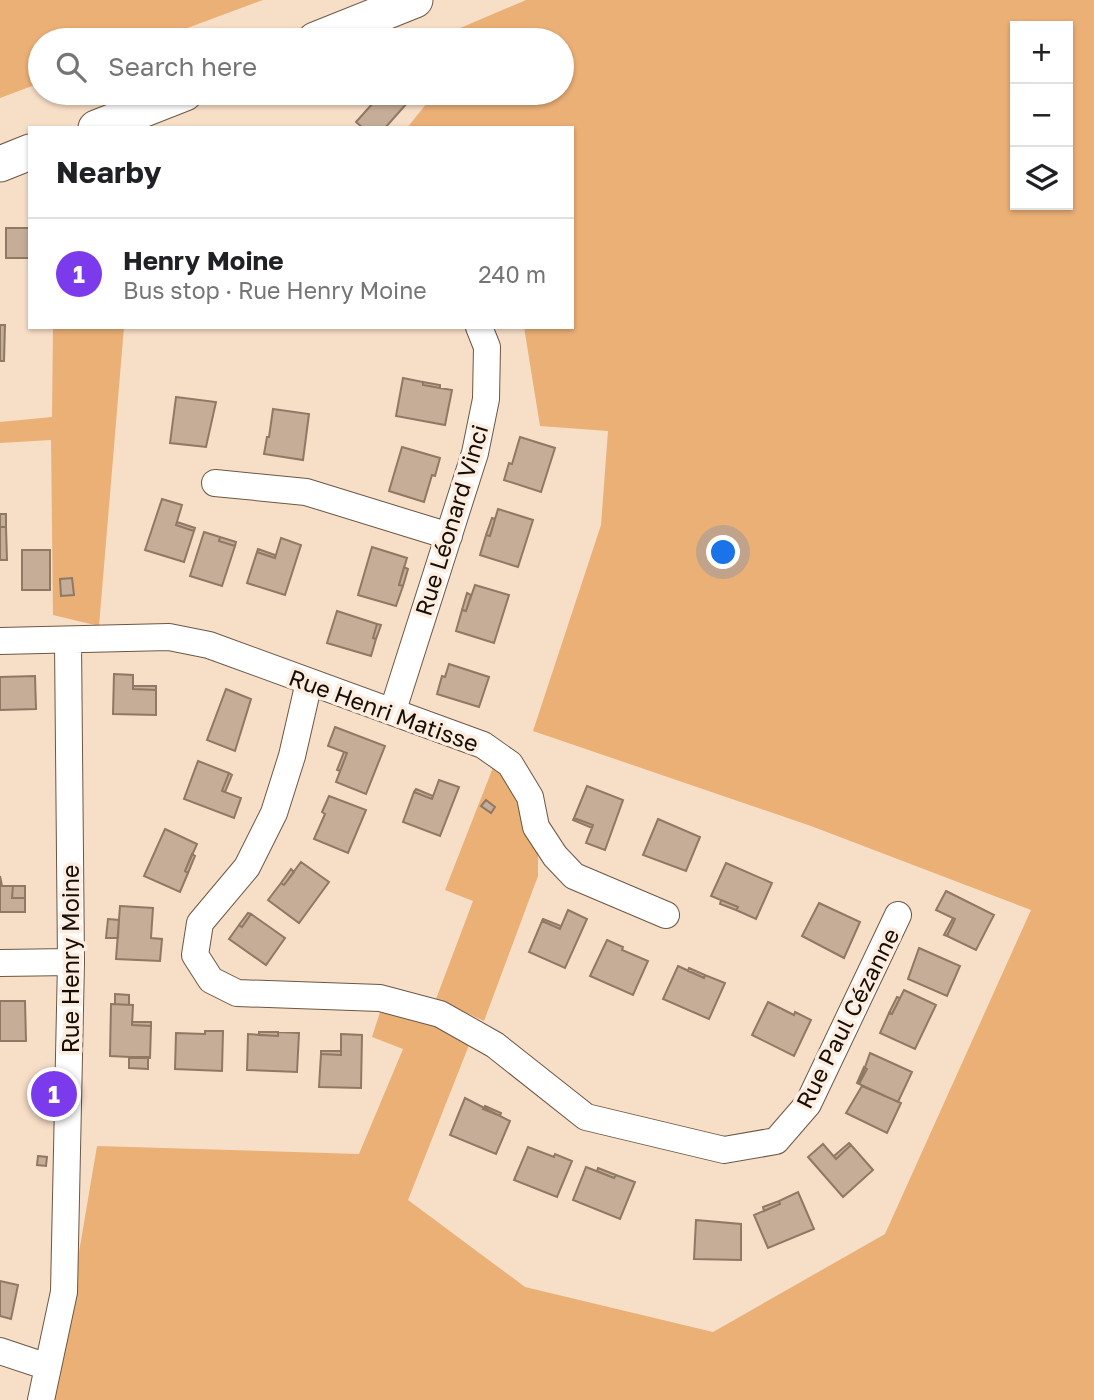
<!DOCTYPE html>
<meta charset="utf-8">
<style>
:root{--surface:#fff;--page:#f6f6f6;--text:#202124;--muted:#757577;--line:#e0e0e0;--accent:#7c3aed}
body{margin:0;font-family:"Golos Text",sans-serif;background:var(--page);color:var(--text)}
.controls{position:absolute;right:21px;top:21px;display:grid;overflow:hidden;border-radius:0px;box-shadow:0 2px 5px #0004}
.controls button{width:63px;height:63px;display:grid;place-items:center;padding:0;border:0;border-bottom:2px solid var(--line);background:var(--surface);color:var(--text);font:35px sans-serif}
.you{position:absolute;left:724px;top:553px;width:24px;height:24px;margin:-18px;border:5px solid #fff;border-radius:50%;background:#1a73e8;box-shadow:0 0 0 10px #1a73e833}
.badge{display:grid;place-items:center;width:46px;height:46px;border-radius:50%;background:var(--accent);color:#fff;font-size:23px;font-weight:700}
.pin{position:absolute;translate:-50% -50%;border:4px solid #fff;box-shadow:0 2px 7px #0006}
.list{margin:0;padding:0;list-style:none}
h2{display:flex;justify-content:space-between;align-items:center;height:91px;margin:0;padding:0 28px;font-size:30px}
h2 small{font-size:23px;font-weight:400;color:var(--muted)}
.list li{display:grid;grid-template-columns:46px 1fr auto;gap:21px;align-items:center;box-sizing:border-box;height:112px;padding:0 28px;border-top:2px solid var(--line)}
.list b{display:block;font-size:26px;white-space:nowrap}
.list p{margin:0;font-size:23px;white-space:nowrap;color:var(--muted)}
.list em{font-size:23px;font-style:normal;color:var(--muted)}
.icon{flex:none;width:38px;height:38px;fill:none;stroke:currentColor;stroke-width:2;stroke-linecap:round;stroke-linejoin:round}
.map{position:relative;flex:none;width:1094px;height:1400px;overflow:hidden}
.search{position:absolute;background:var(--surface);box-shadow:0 2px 5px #0004;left:28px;top:28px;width:546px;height:77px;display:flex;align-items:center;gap:18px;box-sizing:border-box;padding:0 24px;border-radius:38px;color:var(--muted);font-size:26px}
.panel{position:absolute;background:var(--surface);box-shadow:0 2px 5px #0004;left:28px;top:126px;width:546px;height:203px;border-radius:0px}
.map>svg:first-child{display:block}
.green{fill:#ebb076;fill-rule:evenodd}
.building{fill:#c5ad98;stroke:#8f7964;stroke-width:2}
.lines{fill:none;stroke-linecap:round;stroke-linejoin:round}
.minor-casing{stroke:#6d5744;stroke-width:28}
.major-casing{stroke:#6d5744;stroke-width:37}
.minor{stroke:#fff;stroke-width:26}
.major{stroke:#fff;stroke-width:35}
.labels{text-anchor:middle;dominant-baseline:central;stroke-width:7;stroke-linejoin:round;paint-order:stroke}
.street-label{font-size:23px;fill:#160e06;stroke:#fceddf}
</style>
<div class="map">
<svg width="1094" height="1400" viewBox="0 0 1094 1400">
<rect width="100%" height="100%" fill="#f7dec7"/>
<path class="green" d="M0 0H263L155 40H40V83L0 98Z
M526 0H1094V1400H54L97 1146 359 1154 403 1049 372 1037 380 1012 433 1025 469 1045 408 1200 525 1287 713 1332 885 1234 1031 910 811 826 533 731 601 525 608 431 540 426 524 327H572V128H407L427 103 425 93H562V40H432ZM1015 26H1068V205H1015Z
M53 327H124L99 626 53 615 51 440 0 443V422L52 417Z
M494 765 512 785 538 852V876L484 1021 436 999 473 901 445 890Z"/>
<path class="building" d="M382 93H398L408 102 385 128H363L356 122Z
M6 228H30V258H6Z
M0 325H5L4 361H0Z
M403 378 423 382V385L452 390 445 425 396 416Z
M423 382 440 385V388L423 385Z
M176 397 216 402 206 447 170 443Z
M273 409 309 414 303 460 264 454 267 437H269Z
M520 437 555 448 541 492 504 480 509 463 512 464Z
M402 447 440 458 435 476 432 475 424 502 389 491Z
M162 499 182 505 176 525 194 531 184 562 145 550Z
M498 509 533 520 518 567 480 555 486 535 490 536Z
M0 514H6V527H0Z
M492 518 495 519 490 536 486 535Z
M177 522 195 528 194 531 176 525Z
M0 527H6L7 560H0Z
M204 532 220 537 219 541 235 546 222 586 190 576Z
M220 537 236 542 235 546 219 541Z
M281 538 301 545 285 595 247 583 257 552 275 558Z
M372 547 407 558 399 585 403 586 396 606 358 595Z
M258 549 275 555V558L257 552Z
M22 550H50V590H22Z
M404 567 408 569 403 586 399 585Z
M72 578 74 595 61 596 60 579Z
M475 585 509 595 494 643 456 631 462 610 466 611Z
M467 593 471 595 466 611 462 610Z
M337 611 377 624 373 638 376 639 371 656 327 643Z
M377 624 381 625 376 639 373 638Z
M449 664 489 677 479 707 437 694 442 676 445 677Z
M114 674 133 675V689L156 690V715L113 714Z
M35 676 36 709 0 710V677Z
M133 686H156V690L133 689Z
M226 689 251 699 235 751 207 740Z
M335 727 385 746 366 794 336 782 347 753 328 746Z
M344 752 347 753 340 771 337 770Z
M198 761 229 773 222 791 241 798 234 818 184 799Z
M229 773 232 775 225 792 222 791Z
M439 780 459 787 440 836 403 822 414 792 432 799Z
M587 786 623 800 605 850 586 843 593 825 574 818Z
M416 789 433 796 432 799 414 792Z
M329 796 366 810 348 853 314 839 325 814 322 812Z
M486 800 495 807 491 813 481 806Z
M574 818 593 825 592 828 573 820Z
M658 819 700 837 686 871 643 855Z
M165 829 197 844 185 871 188 873 180 892 144 876Z
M192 854 195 856 188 873 185 871Z
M301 862 329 882 299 923 268 900 281 883 284 885Z
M726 863 772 883 756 919 736 910 738 907 711 896Z
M291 869 294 872 284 885 281 883Z
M0 876 2 886H13L12 898H25V912H0Z
M13 886H25V898H12Z
M946 891 994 915 976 950 947 936 955 919 936 910Z
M721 900 738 907 736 910 720 904Z
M819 903 860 922 844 958 802 936Z
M120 906 153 908 151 938 162 939 160 961 116 959Z
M568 910 587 919 565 968 529 952 542 921 560 929Z
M248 913 251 914 242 927 239 925Z
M251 914 285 938 266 965 229 939 239 925 242 927Z
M953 918 955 919 947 936 944 935Z
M108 919 119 920 118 938H106Z
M543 919 561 926 560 929 542 921Z
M607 940 623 947 622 950 648 961 633 995 590 976Z
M919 948 960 966 947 996 908 979Z
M678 966 704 978 705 975 725 983 709 1019 663 999Z
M689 968 705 975 704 978 688 971Z
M904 990 936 1005 915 1049 880 1033 889 1013 892 1014Z
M115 994 129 995V1005L115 1004Z
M897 997 900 998 892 1014 889 1013Z
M0 1001H25L26 1041H0Z
M768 1002 794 1015 795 1012 811 1020 794 1056 752 1035Z
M111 1004 133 1005 132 1025 151 1026 150 1058 110 1056Z
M132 1022H151V1026L132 1025Z
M205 1031H223L222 1071 175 1069 176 1033 205 1034Z
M259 1032H278V1036L259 1035Z
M278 1032 299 1033 297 1072 247 1070 248 1034 278 1036Z
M341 1034 362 1035 361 1088 319 1087 321 1054 341 1055Z
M321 1051H341V1055L321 1054Z
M870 1053 912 1072 898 1102 859 1084Z
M129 1057H148V1069L129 1068Z
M864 1067 867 1069 859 1084 857 1083Z
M862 1086 901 1103 887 1133 846 1113Z
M465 1098 510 1121 496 1154 450 1135Z
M485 1106 501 1113 500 1116 483 1109Z
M849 1143 851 1145 836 1159 834 1156Z
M823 1144 836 1159 851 1145 873 1170 843 1197 808 1157Z
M528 1147 554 1157 555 1154 572 1161 557 1197 514 1180Z
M38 1156 47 1157 46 1166 37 1165Z
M586 1167 614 1178 616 1175 635 1182 620 1219 573 1200Z
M598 1168 616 1175 614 1178 597 1171Z
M798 1192 814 1229 768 1248 754 1215 780 1204 779 1201Z
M779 1201 780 1204 764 1211 763 1207Z
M696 1220 741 1224V1260L694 1259Z
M0 1281 18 1285 11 1319 0 1316Z"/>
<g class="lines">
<g class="minor-casing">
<path id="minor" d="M215 483 306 492 449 536
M0 641 169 637 209 645 483 745 510 764 530 797 536 827 555 856 574 876 666 915
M309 682 292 756 274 813 247 867 200 923 195 955 211 980 237 993 380 998 440 1014 495 1045 586 1117 724 1150 776 1141 808 1104 898 915
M393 710 475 453 486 399 487 347 479 327
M0 963 71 962
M0 1351 48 1367
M41 1400 64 1292 71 962 68 641"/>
</g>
<g class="major-casing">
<path id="major" d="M315 40 415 0
M96 128 185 93
M0 164 30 152"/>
</g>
<use href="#minor" class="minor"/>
<use href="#major" class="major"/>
</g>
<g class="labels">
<g class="street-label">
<text transform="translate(451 520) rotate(-73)">Rue Léonard Vinci</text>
<text transform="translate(384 710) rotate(20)">Rue Henri Matisse</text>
<text transform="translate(70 959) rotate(-90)">Rue Henry Moine</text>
<text transform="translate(847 1018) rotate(-63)">Rue Paul Cézanne</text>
</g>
</g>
</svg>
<div class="controls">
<button>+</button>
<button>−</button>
<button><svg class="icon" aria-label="layers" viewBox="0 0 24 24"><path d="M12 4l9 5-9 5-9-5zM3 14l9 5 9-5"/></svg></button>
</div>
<div class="you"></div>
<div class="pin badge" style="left:54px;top:1094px">1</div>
<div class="search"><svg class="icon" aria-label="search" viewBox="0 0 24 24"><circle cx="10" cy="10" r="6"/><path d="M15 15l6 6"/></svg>Search here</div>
<section class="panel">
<h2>Nearby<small></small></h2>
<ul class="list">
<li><span class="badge">1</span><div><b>Henry Moine</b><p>Bus stop · Rue Henry Moine</p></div><em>240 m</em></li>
</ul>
</section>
</div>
